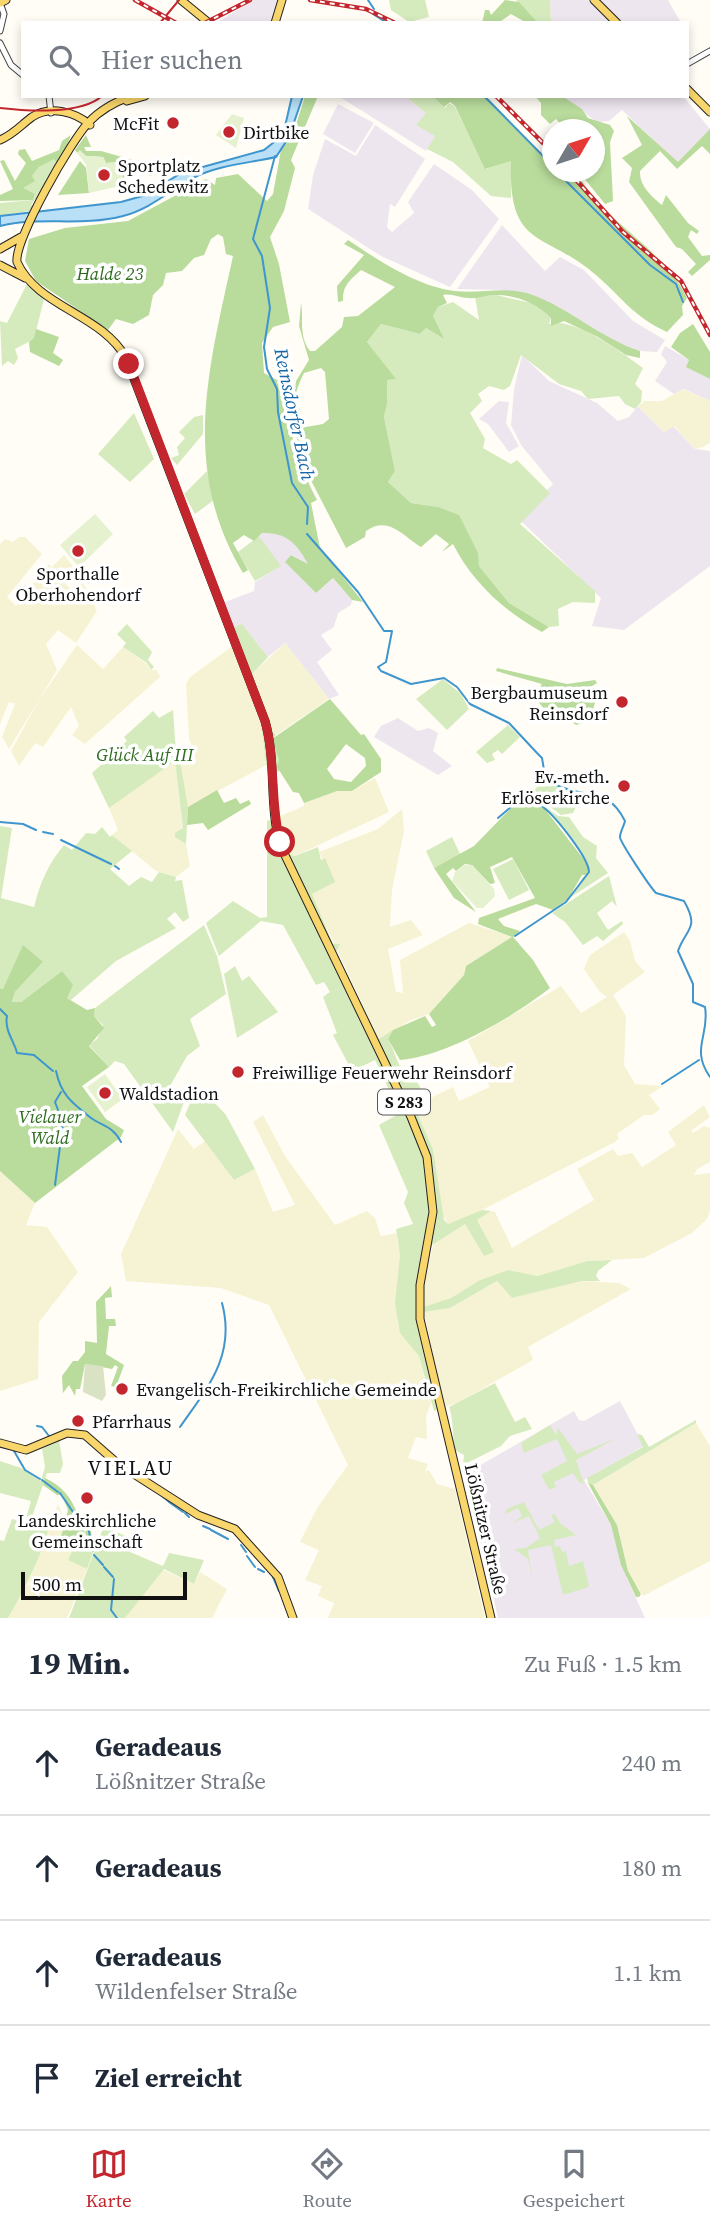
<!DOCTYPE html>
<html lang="de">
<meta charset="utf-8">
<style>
:root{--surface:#fff;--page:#f2f2f3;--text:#1f2937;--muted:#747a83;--line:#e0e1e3;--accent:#c4262e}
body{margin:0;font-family:"Source Serif 4",serif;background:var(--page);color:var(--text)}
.compass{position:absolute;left:542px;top:119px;width:63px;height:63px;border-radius:50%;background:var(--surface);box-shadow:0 4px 10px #0003;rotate:51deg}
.scale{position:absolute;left:21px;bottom:18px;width:166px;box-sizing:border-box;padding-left:7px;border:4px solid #111;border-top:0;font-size:19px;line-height:24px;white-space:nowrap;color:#111;-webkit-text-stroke:5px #fff;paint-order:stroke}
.stop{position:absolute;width:21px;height:21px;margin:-16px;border:5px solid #c4262e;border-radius:50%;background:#fff}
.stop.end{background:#c4262e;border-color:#fff;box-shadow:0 2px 7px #0008}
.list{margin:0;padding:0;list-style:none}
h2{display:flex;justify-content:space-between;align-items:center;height:91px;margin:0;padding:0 28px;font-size:30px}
h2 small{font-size:23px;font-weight:400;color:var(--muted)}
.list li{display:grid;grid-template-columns:46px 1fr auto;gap:21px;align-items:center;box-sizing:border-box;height:105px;padding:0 28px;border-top:2px solid var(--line)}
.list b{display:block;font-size:26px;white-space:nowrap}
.list p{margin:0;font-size:23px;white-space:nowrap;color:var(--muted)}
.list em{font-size:23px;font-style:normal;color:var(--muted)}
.icon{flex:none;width:38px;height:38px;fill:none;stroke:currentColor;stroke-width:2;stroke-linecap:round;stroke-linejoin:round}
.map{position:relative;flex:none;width:710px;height:1618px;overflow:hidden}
.search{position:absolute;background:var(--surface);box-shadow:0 4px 10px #0003;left:21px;right:21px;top:21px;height:77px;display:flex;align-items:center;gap:18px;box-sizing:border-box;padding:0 24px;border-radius:0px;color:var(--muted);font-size:26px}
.sheet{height:511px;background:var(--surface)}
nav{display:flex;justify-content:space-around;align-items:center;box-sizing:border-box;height:98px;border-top:2px solid var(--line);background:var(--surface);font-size:19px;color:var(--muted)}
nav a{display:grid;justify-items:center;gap:4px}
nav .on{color:var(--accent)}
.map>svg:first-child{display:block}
.industrial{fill:#eee6ef}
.farmland{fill:#f6f3d4}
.green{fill:#d5ebbd}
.forest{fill:#b9dc9c;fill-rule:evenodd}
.cemetery{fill:#d9e3c4}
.pitch{fill:#e6f2cf}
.water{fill:#b9e0f7;stroke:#3f96cf;stroke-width:2}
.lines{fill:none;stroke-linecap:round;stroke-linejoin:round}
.stream{stroke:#3f96cf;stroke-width:2}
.minor-casing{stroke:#444;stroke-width:7}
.major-casing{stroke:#222;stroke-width:9}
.minor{stroke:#fff;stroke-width:5}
.major{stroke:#f9d66b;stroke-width:7}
.tram{stroke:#c4262e;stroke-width:2}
.rail-casing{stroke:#c4262e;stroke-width:4.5}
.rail{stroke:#fff;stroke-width:2;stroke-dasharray:5;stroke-linecap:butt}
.route{stroke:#c4262e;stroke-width:9}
.poi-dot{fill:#c4262e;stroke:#fff;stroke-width:2.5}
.labels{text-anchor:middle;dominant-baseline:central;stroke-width:7;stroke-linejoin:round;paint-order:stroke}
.shield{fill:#fff;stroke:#585858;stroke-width:2}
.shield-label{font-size:16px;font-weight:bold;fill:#111}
.poi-label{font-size:18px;fill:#111;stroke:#fff;text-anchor:start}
.park-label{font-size:18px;font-style:italic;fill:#2f6b1f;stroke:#fff}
.street-label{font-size:18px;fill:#111;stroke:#fff}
.water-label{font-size:19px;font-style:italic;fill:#1768a6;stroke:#fff}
.quarter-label{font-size:21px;letter-spacing:2px;fill:#111;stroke:#fff}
</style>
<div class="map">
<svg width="710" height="1618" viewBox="0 0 710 1618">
<rect width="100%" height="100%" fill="#fffdf5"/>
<path class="industrial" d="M254 0H279L271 23H216Z
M550 0H590L613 23H551Z
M595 0H668L681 23H620Z
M411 96 410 100 426 113 435 136 426 151 340 97Z
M562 96H683L710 129 678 163 622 110 609 121 597 122Z
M338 104 374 123 355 153 323 134Z
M375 125 425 159 395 207 390 204 387 227 392 232 414 213 408 202 434 164 472 190 499 219 450 287 381 256 308 209 313 175 325 139 356 156Z
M502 225 545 271 560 257 584 270 633 321 665 340 657 352 640 351 614 341 559 307 503 290 457 289Z
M665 346 689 360 687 367 710 379V401L684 389 674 394 655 381 667 362 661 354Z
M522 355 549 381 597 403 618 421 629 417 638 406 664 432 673 426 695 449 710 451V566L624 630 592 626 601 598 519 519 553 484 521 445 511 425 514 389Z
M499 401 509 402 506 423 519 446 509 452 488 424 479 419Z
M278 532 297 544 309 565 292 555 286 562 316 593 333 578 352 600 351 605 338 613 334 627 321 635 332 650 317 662 339 695 329 699 285 643 268 657 242 624 234 627 225 602 254 591 255 582 280 566 259 536 262 533Z
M398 718 418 731 429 728 438 733 433 751 452 766 438 775 374 737 381 726Z
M620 1401 644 1446 584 1480 611 1525 626 1576 645 1618H498L465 1474 574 1411 579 1420 584 1421Z"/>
<path class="farmland" d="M683 389 710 401V443L703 447 695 449 674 426 664 432 638 406 645 401H662Z
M19 537H25L42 554 7 597 16 606 49 564 52 567 64 555 73 566 62 579 72 591 82 581 97 611 76 643 58 630 46 644 57 670 9 749 2 737 15 704 9 702 0 724V544L5 539 13 542Z
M285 643 329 699 276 735 273 732 252 674Z
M77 645 103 669 123 647 147 664 150 670H157L160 677 85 744 72 735 79 726 71 707 43 747 35 743 19 766 11 751 39 700Z
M230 648 235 650 261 720 266 765 188 807 179 754 193 748 189 739 186 684 190 677Z
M172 761H175L183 828 175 837 186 844 190 866 176 877 156 871 112 835 118 830 109 808Z
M375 778 389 812 295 856 288 854 278 817 304 806V803L337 791H352Z
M402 809 404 831 392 890 390 927 411 920 423 935 388 949 396 992 403 993 400 960 469 923 513 937 466 966 464 975 429 1014 411 1020 379 1040 311 894 334 882 319 852 378 829Z
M624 932 630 941 635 961 645 972 613 995 626 1016 624 1065 635 1084 663 1086 649 1095 660 1109 652 1115H644L617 1134 619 1138 615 1142 482 1210 448 1224 442 1214 433 1149 414 1106 453 1087 459 1101 490 1087 468 1041 561 986 581 1013 607 997 599 991 584 969 590 955Z
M704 1105 710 1117 691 1131 693 1133 704 1126 710 1128V1162L697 1169 694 1175 710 1173V1211L707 1219 692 1233 644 1258 587 1261 538 1276 508 1270 480 1280 451 1298 423 1307V1281L435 1240 465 1223 484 1256 477 1220 491 1211 495 1212 512 1248 594 1200 577 1169 613 1149 618 1156 632 1153 642 1167 676 1145 668 1132Z
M263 1115 285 1156 335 1225 367 1211 375 1218 381 1236 396 1233 400 1255 398 1325 419 1356 431 1403 426 1416 427 1439 416 1437 408 1458 428 1464 425 1472 429 1470 437 1484 455 1489 485 1618H328L334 1603 318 1596 322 1586 305 1580 319 1550 300 1542 317 1508 348 1465 269 1305 221 1288 126 1281 121 1254 178 1129 194 1149 205 1141 234 1180 255 1169 273 1212 295 1205 253 1122Z
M0 1171 35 1203 26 1225 47 1227 78 1272 39 1322 38 1379 0 1391Z
M497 1281 512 1298 582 1281 619 1283 631 1289 528 1347 533 1360 459 1402 444 1407 424 1312 450 1308Z
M696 1423 710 1446V1561L643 1596 628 1571 617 1525 593 1485Z
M58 1504 74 1544 68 1560 87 1569 67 1618H8L31 1576Z
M161 1569 194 1584 200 1572 227 1589 212 1618H125Z"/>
<path class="green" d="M389 0H425L429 17 409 22 391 10Z
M516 0H550L551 23H538Z
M411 96H432L445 108 449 103 455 107 486 169 511 160V198L491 196 453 162 427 149 435 136 416 125 426 113 409 99Z
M54 158H60L40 199H35L31 205 37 206 35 210 0 216V203L33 200 35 195 22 189 39 167Z
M27 284 45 295 34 339 15 349 18 358 14 365 8 361 2 366 0 321 7 323Z
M496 295 535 304 551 317 549 324C574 316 623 353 643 368L635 384 642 391 641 402 635 409 625 404 619 396 588 399 581 391 559 384 521 355 510 386 504 390 489 386 478 394 482 401 470 413 485 439 483 448 511 464 517 460 550 493 520 524 595 591V603L573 602 558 609 559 626 549 627 509 603 479 566 477 553 438 507 411 503 388 482 395 471 384 417 387 403V380L395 379 367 342 381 324 420 334 426 328 442 338 433 316 438 307 453 302 479 320 475 297Z
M134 413 154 459 130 482 98 454Z
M203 415V434L177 465 171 458 179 455 177 447 185 438 179 432 194 417Z
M207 471 214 500 195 514 184 494Z
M259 536 281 566 255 581 238 552Z
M127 624 152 652 148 660 154 667 151 670 147 663 123 647 126 643 117 634Z
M242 624 268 657 252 674 273 732 276 735 272 739 279 760V772L266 765 261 720 235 650 230 648 239 641 234 627Z
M443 679 461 694 469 709 447 730 416 699Z
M173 710 176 754H179L188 807 186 844 175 837V833L183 828 175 761 109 808 92 773 127 741 124 737 153 711 159 718Z
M508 725 520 737 502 754 498 750 492 754 495 760 487 763 476 752Z
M542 783 592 794 586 799V796H581L573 813 561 815 544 802 526 797Z
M540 803 558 816 569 817 583 837 597 846 596 858 608 873 571 897 583 877 588 875C591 853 556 819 540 803Z
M278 817 288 854 295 856 318 847 321 860 325 858 335 882 312 894 333 944H340L336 952 379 1039 393 1030 388 1039C394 1050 397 1061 402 1071L410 1070 427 1099 414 1106 433 1149 444 1220 448 1224 482 1210 491 1211 477 1220 494 1252 484 1256 465 1224 432 1245C415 1311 428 1343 444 1407L434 1411 419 1356 400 1333 395 1304 400 1255 396 1229 413 1224 404 1203 408 1192 379 1125 400 1113 375 1060 352 1071 333 1035 337 1033 323 997 330 992 324 982 316 985 283 925 261 921 219 956 206 923 233 901 260 918 267 917V821Z
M0 826 12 828 1 898 34 907C40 883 48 864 64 845L72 850 86 833 95 834 102 827 110 837 112 835 132 851 110 869 129 886 141 877 152 882 159 872 176 877 175 881 182 880 189 918 183 922 175 912 167 919 176 928 116 961 71 1000 67 998 62 971 21 1002 12 1003 15 992 43 962 2 989 0 988Z
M452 837 460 854 434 868 426 851Z
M513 859 529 890 509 900 493 869Z
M609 876 617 907 612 901 597 913 608 930 622 921 623 924 603 941 597 936 583 945 565 922 552 913Z
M204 925 217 956 226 994 190 1019 200 1046 187 1056 170 1086 185 1099 173 1132 124 1064 115 1061 109 1067 89 1045 97 1039 103 1025 94 1016 95 1008Z
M235 966 242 981 249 976 278 1012 237 1038 224 974Z
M198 1085 226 1115 255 1169 234 1180 185 1115Z
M612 1260 598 1271 596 1276 600 1281H582L512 1298 497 1281 450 1308 424 1312 423 1307 451 1298 480 1280 508 1270 538 1276 587 1261Z
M495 1383 515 1422 525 1417 532 1429 510 1436 501 1446 463 1465 464 1455 455 1450C452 1435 454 1422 449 1407Z
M696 1420V1423L593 1485 588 1483 587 1478 643 1447 637 1434 642 1435 649 1447Z
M550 1425 556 1435 558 1428 577 1454 617 1438 576 1460 584 1484 579 1482 573 1473 554 1482 556 1487 549 1490 541 1475 567 1461 557 1439 524 1453 521 1443Z
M59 1440 63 1464 60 1473H47L32 1517 50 1524C41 1558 25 1588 8 1618H0V1540L4 1541 12 1519 25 1522 31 1501 0 1493V1461L21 1468 41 1481 45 1467 42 1449Z
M524 1502 539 1530 555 1522 551 1515 555 1514 560 1523 576 1535 554 1540 555 1547 560 1546 562 1552 566 1551 569 1566 583 1561 589 1586 586 1588 563 1595 551 1545 528 1550 532 1576 528 1559 514 1549 526 1548 540 1538 529 1516 513 1523 522 1516 518 1508 505 1514 507 1509Z
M104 1526 134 1540 130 1552 163 1566 169 1553 204 1560 194 1584 164 1569 125 1618H69Z
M86 1527V1541L94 1550 87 1569 68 1560C73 1547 79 1537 86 1527Z"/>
<path class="forest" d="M505 0 519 2 538 23H527L511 14 498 23H482L485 10H489L491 15Z
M305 96H318L291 160 295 168 284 211 270 237 279 264 290 322 273 327 262 343 264 373 277 380 278 372 293 380C282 422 298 463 317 500L311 503 320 548 363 602 352 600 333 578 316 593 285 562 291 555 308 564C297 544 287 532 262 533L254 541 244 535 233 543 248 570 243 573C180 468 209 367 233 256L226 254 223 237 218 234 211 239 204 255 194 258 182 271 166 273 163 285 153 295 149 315 133 324 116 319 108 330 36 281 25 261 29 239 65 228 128 221 206 179 215 185 216 178 238 174 267 201 273 194 281 150 294 131Z
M432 96H486L552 165V172H565L579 182 582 181C610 226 665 250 687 298L682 306 683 315 667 332C631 315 624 299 596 275 544 230 508 250 511 161L485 169 455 106 450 102 444 107Z
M535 96H562L582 109 588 118 610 125 614 131 610 142 613 201 605 204 579 172H594V130L565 129 556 119 550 124 541 115V103Z
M627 116 678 162 710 129V154L702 146 677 169 660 151 640 171C639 185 651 196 662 205L666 195 688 223 699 231 697 234 691 230 688 237 702 256 710 255V260L692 276 688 272 696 264 682 249 676 247 629 182 632 168 622 158 642 145Z
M71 135 59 165 54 159 39 167 32 176 35 181 23 188 35 194 33 200 0 201V195L13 189 0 161 4 160 15 181 26 163 18 154 19 150 25 149 32 161 59 150 62 141Z
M86 135 91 147H84L86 151H101L165 169 150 176 138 172 127 175 128 184 124 185 119 162 106 163 103 157 86 156 80 151 77 153 75 150Z
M80 161 86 168 89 193 58 195Z
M348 240C378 260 418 287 455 291 480 294 506 286 530 294 570 308 600 338 640 351V358L626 355 598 337 564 321 551 326V318C537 303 516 295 496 295 487 295 477 299 468 298 460 298 450 293 443 295L447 303 438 307 433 316 444 339 426 328 420 334 381 324 367 342 396 379 387 380V404L384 417 395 471 388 482 411 503 438 507 459 515 478 553 479 566 509 603 549 627 542 632C505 612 472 582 453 544L442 552 449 544 436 534 421 547C403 536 388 515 366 531L365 537 346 548 302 463 294 424 300 428 323 424 329 419 325 372 321 368 304 373C297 388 292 398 301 412L293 408 296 381 309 360 299 326 301 303C304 318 298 336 310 351H315L342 327 344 317 358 316 395 287 361 270C350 280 342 286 343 301L338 302 337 286 364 255 344 244Z
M693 324 710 352V379L686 367 689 360 671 347 680 333Z
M36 329 59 337 53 353 63 360 59 366 30 352 29 342 34 338Z
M497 668 567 684 595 680 597 683 587 689 595 703 589 721 576 725 570 720H554L533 696 542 684 496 671Z
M330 699 361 735 364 734 381 759V772L352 791H337L304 803 299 793 293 792 277 767 279 760 272 739ZM346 744 365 758 366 766 351 782 334 779 327 769Z
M217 790 224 803 236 798 240 804 249 800 251 804 208 830 203 823 187 825 188 807Z
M522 802 544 808 589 866 587 875H582L568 899 553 910 536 904 498 919 504 926 520 931 513 937 533 960 550 988C513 1017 447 1056 400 1060L388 1039 393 1030 425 1016 432 1027 436 1025 429 1014 464 975 466 966 512 937 478 924 479 918 535 898 512 857 490 867 495 883 490 884 472 865 465 864 456 871 453 868 446 874 476 912 454 898 434 868 474 846 515 804Z
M23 945 43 962 15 992 12 1002H21L62 971 73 985 67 998 87 1010 95 1008 94 1016 104 1028 89 1046 109 1067 82 1086 106 1119 124 1130 121 1137 35 1203 0 1171V988L3 989Z
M111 1286 112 1297 105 1298 106 1319H115L116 1326H109L106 1354 124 1365 116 1387 111 1386 118 1367 115 1365 112 1369 85 1364 80 1389H76L75 1396 69 1385 63 1393 62 1376 73 1361H78L85 1352V1341L97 1343 96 1302Z
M45 1478C61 1485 73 1499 78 1516L88 1514 94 1550 86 1541V1528L77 1544 61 1537 68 1510 62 1495H57L43 1485Z
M588 1483 593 1485 617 1525 628 1571 641 1594 639 1597H636L621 1565 611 1525Z"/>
<path class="cemetery" d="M85 1364 103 1366 106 1395 102 1401 83 1392Z"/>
<path class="pitch" d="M232 114 244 118 236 148 216 135Z
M80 150 86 156 103 157 106 163 119 162 124 185 89 193 86 164 77 153Z
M95 514 113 534 79 567 60 545Z
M465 865H472L494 889 495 896 483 908H477L452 881 455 872Z
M105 1074 123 1099 105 1112 87 1087Z"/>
<path class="water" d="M292 96H303L289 137 276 157C250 163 217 165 193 178 169 191 150 209 123 216 82 227 40 216 0 226V216L121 202 146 195 181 173 264 150 283 135Z"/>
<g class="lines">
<path class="stream" d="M368 0 374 9
M373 14 387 23
M484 96 552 165
M275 156 253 239 262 256 270 308 264 347 267 369 277 389 278 412 292 483 308 507 307 524
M557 172 650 265 676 284 683 302
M307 534 358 592 384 631H392L386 662 378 667 381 671 411 684 444 678 457 687 470 704 509 723 537 753 542 758 546 782C556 784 564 789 574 791 599 797 611 794 625 821 624 826 620 832 620 837 620 842 650 887 656 893L684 901C700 929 686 928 678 951L693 984V1002L705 1007C710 1036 690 1048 710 1077
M498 818 518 801
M0 822 23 824 36 830
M43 832 53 834
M61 840 111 864
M115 866 119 869
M515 936 566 902 589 872C589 858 555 816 543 807 537 801 530 800 522 801
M0 1009 7 1016C4 1030 15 1043 17 1053L34 1055 53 1071
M56 1071C61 1095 72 1103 91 1118 102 1126 113 1126 121 1142
M662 1084 699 1060
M55 1185 63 1123 55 1102 61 1092
M37 1426 42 1427 49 1436
M180 1427C208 1387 236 1355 222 1303
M14 1451 25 1470 40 1479
M42 1480 58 1492
M60 1493 73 1512 87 1522 93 1551
M161 1495 168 1501
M169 1502 183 1512
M185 1513 189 1517
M203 1526 210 1529
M211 1530 228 1539
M241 1545 246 1552
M94 1555 103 1565
M247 1556 255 1567
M104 1567 113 1577
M258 1569 264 1572
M273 1577 279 1591
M114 1579 111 1610 117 1618"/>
<g class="minor-casing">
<path id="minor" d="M0 31 4 14 0 3
M0 43 11 65 23 75
M687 64 710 51
M49 96 51 113"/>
</g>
<g class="major-casing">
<path id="major" d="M181 0 209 23
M594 0 617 23
M0 3 6 0
M275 23 282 0
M687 89 710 112
M131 96C115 102 101 109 89 122 72 139 14 240 17 262 37 307 102 314 126 358L265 721C277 763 268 806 281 847L411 1117 427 1157 433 1212 420 1285V1319L491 1618
M127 101 145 96
M0 140C14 134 21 125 32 117 50 105 76 112 90 125
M0 249 21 237
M0 265 25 278
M0 1443 26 1450 67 1433 85 1435 117 1463 137 1476 198 1515 235 1529 278 1577 293 1618"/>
</g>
<use href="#minor" class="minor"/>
<use href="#major" class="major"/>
<path class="tram" d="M160 23 179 0
M0 108C26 111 81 115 102 96"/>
<g class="rail-casing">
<path id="rail" d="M135 0 176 23
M310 0 366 9 395 23
M205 23 250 0
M496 96 552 152
M569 172 623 232 681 281 710 335"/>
</g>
<use href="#rail" class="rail"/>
</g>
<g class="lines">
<path class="route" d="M129 364 265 721C276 761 270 802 280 842"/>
</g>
<g class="poi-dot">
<circle cx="173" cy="123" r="7"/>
<circle cx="229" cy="132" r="7"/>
<circle cx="104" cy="175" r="7"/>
<circle cx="78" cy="551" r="7"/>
<circle cx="622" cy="702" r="7"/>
<circle cx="624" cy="786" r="7"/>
<circle cx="238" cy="1072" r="7"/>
<circle cx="105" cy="1093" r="7"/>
<circle cx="122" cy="1389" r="7"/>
<circle cx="78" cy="1421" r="7"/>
<circle cx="87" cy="1498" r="7"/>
</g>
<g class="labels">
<rect class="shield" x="378" y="1089.5" width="52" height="25" rx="5"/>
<g class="shield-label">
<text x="404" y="1102">S 283</text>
</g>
<g class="poi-label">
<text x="159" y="123" text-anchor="end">McFit</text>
<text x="243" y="132">Dirtbike</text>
<text x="118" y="165">Sportplatz<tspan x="118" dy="21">Schedewitz</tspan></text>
<text x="78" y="573" text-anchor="middle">Sporthalle<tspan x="78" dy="21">Oberhohendorf</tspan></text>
<text x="608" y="692" text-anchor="end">Bergbaumuseum<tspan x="608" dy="21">Reinsdorf</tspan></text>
<text x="610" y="776" text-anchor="end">Ev.-meth.<tspan x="610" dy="21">Erlöserkirche</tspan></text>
<text x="252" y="1072">Freiwillige Feuerwehr Reinsdorf</text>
<text x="119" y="1093">Waldstadion</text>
<text x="136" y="1389">Evangelisch-Freikirchliche Gemeinde</text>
<text x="92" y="1421">Pfarrhaus</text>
<text x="87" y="1520" text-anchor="middle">Landeskirchliche<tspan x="87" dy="21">Gemeinschaft</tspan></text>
</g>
<g class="park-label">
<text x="110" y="273">Halde 23</text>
<text x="145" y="754">Glück Auf III</text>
<text x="50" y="1116">Vielauer<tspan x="50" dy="21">Wald</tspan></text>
</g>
<g class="street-label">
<text transform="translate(486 1529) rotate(77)">Lößnitzer Straße</text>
</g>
<g class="water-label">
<text transform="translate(295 414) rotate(78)">Reinsdorfer Bach</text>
</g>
<g class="quarter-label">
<text x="131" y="1467">VIELAU</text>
</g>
</g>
</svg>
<svg class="compass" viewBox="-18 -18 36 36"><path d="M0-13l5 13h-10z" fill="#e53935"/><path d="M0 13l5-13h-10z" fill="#747a83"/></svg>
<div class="scale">500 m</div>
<div class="stop" style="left:280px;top:842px"></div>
<div class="stop end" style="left:129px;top:364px"></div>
<div class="search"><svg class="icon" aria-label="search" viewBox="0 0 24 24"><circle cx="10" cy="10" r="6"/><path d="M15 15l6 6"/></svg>Hier suchen</div>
</div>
<section class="sheet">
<h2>19 Min.<small>Zu Fuß · 1.5 km</small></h2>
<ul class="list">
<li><svg class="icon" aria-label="ahead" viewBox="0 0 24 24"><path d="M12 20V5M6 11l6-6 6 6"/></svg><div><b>Geradeaus</b><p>Lößnitzer Straße</p></div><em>240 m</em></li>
<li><svg class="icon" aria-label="ahead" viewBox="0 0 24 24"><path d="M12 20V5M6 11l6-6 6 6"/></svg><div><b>Geradeaus</b></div><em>180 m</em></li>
<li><svg class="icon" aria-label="ahead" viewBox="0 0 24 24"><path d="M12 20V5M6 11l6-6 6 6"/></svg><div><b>Geradeaus</b><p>Wildenfelser Straße</p></div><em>1.1 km</em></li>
<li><svg class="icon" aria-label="arrive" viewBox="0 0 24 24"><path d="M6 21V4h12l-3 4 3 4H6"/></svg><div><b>Ziel erreicht</b></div></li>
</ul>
</section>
<nav>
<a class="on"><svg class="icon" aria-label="map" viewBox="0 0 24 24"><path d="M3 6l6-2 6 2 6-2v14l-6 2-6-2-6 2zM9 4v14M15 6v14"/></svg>Karte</a>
<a><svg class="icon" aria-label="directions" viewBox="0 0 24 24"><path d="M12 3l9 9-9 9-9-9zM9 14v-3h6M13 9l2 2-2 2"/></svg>Route</a>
<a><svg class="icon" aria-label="saved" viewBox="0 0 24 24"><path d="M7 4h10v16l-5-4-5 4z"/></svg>Gespeichert</a>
</nav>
